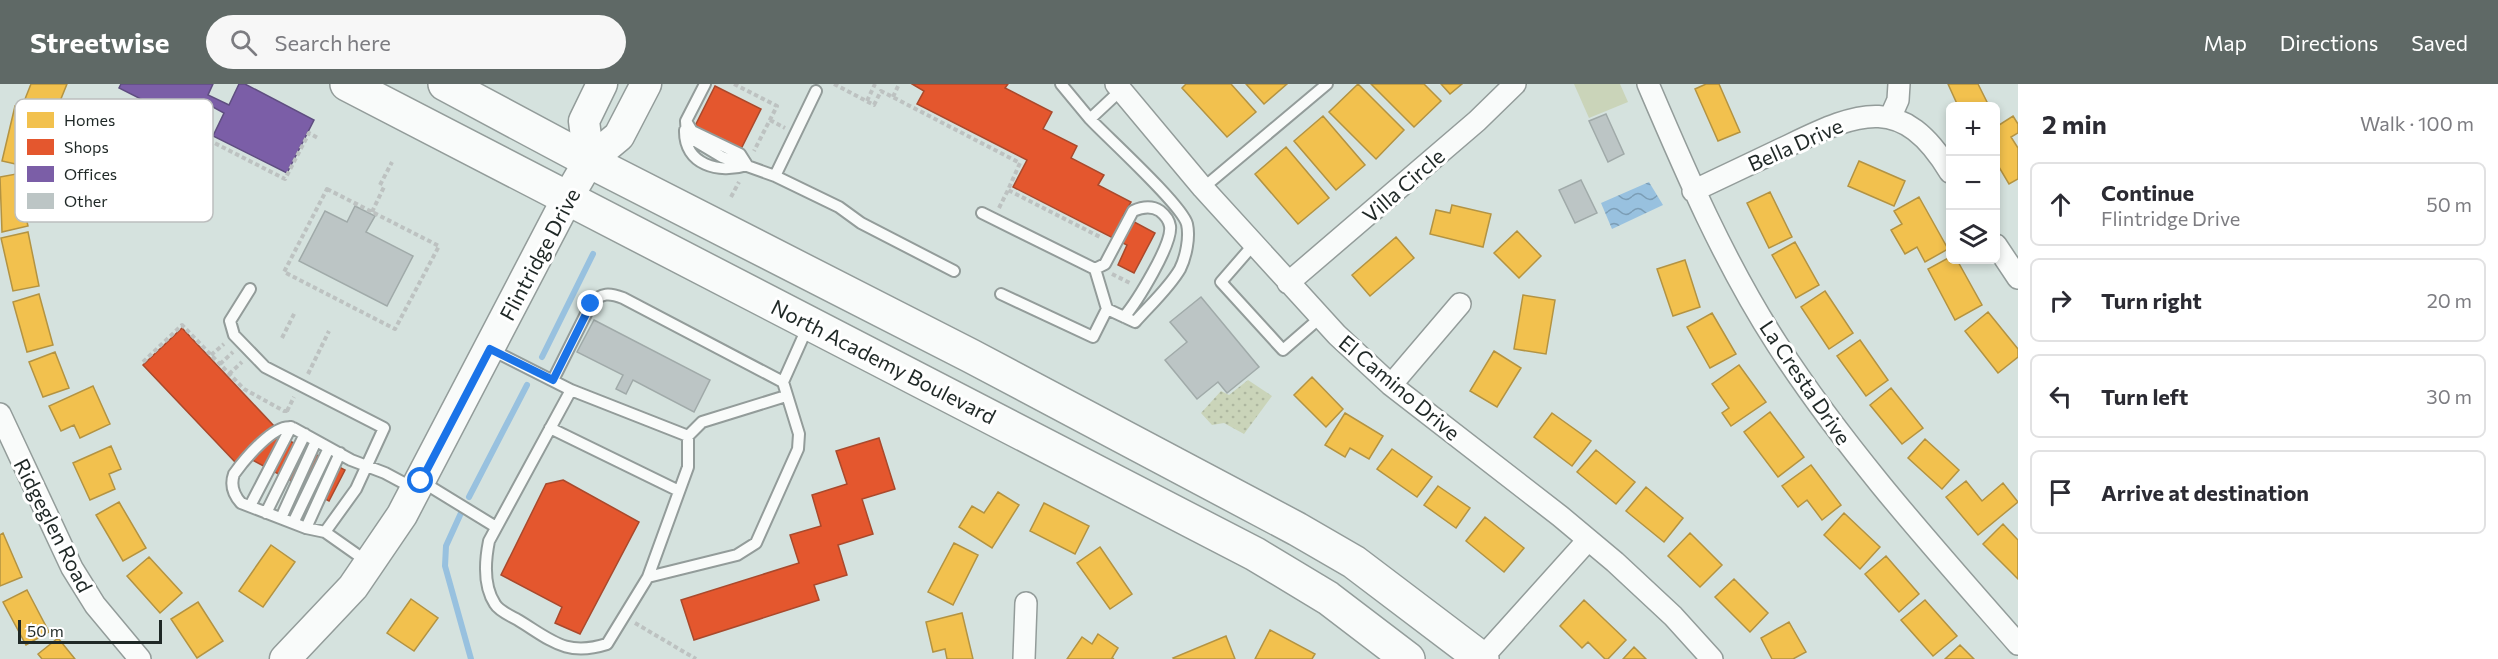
<!DOCTYPE html>
<meta charset="utf-8">
<style>
:root{--surface:#fff;--page:#f7f7f7;--text:#2b2b33;--muted:#7c7c81;--line:#e1e1e2;--accent:#5f6966}
body{margin:0;font-family:Commissioner,sans-serif;background:var(--page);color:var(--text)}
.controls{position:absolute;right:18px;top:18px;display:grid;overflow:hidden;border-radius:9px;box-shadow:0 3px 9px #0003}
.controls button{width:54px;height:54px;display:grid;place-items:center;padding:0;border:0;border-bottom:2px solid var(--line);background:var(--surface);color:var(--text);font:30px sans-serif}
.scale{position:absolute;left:18px;bottom:15px;width:144px;box-sizing:border-box;padding-left:6px;border:3px solid #1f2826;border-top:0;font-size:16px;line-height:21px;white-space:nowrap;color:#1f2826;-webkit-text-stroke:4px #fff;paint-order:stroke}
.stop{position:absolute;width:18px;height:18px;margin:-14px;border:4px solid #1a73e8;border-radius:50%;background:#fff}
.stop.end{background:#1a73e8;border-color:#fff;box-shadow:0 2px 6px #0008}
.list{margin:0;padding:0;list-style:none}
h2{display:flex;justify-content:space-between;align-items:center;height:78px;margin:0;padding:0 24px;font-size:26px}
h2 small{font-size:20px;font-weight:400;color:var(--muted)}
.list li{display:grid;grid-template-columns:39px 1fr auto;gap:18px;align-items:center;box-sizing:border-box;height:84px;margin:0 12px 12px;padding:0 12px;border:2px solid var(--line);border-radius:9px}
.list b{display:block;font-size:22px;white-space:nowrap}
.list p{margin:0;font-size:20px;white-space:nowrap;color:var(--muted)}
.list em{font-size:20px;font-style:normal;color:var(--muted)}
.icon{flex:none;width:33px;height:33px;fill:none;stroke:currentColor;stroke-width:2;stroke-linecap:round;stroke-linejoin:round}
.map{position:relative;flex:none;width:2018px;height:575px;overflow:hidden}
header{display:flex;align-items:center;gap:36px;box-sizing:border-box;height:84px;padding:0 30px;background:var(--accent);color:#fff}
header strong{font-size:28px}
nav{display:flex;gap:33px;margin-inline-start:auto;font-size:21px}
.search{width:420px;height:54px;background:var(--page);display:flex;align-items:center;gap:15px;box-sizing:border-box;padding:0 21px;border-radius:33px;color:var(--muted);font-size:22px}
main{display:flex}
aside{flex:1;background:var(--surface)}
.map>svg:first-child{display:block}
.green{fill:url(#green-dots)}
.pitch{fill:#cad4b9}
.water{fill:url(#water-waves)}
.homes{fill:#f2c14e;stroke:#b39342;stroke-width:1.5}
.shops{fill:#e4572e;stroke:#a9492c;stroke-width:1.5}
.offices{fill:#7b5ea7;stroke:#5f4e80;stroke-width:1.5}
.lines{fill:none;stroke-linecap:round;stroke-linejoin:round}
.stream{stroke:#98c1df;stroke-width:6}
.building{fill:#bcc5c5;stroke:#a0aaa9;stroke-width:1.5}
.lane-casing{stroke:#939c9a;stroke-width:14}
.street-casing{stroke:#939c9a;stroke-width:24}
.secondary-casing{stroke:#939c9a;stroke-width:33}
.highway-casing{stroke:#939c9a;stroke-width:36}
.path{stroke:#bdc2c1;stroke-width:4;stroke-dasharray:4.5 3;stroke-linecap:butt}
.lane{stroke:#f9fbfa;stroke-width:10}
.street{stroke:#f9fbfa;stroke-width:21}
.secondary{stroke:#f9fbfa;stroke-width:30}
.highway{stroke:#f9fbfa;stroke-width:33}
.route{stroke:#1a73e8;stroke-width:8}
.labels{text-anchor:middle;dominant-baseline:central;stroke-width:6;stroke-linejoin:round;paint-order:stroke}
.street-label{font-size:21px;fill:#1f2826;stroke:#fff}
.key{fill:#fff;stroke:#bcbebe;stroke-width:1.5}
.key-label{font-size:16px;fill:#1f2826}
</style>
<header>
<strong>Streetwise</strong>
<div class="search"><svg class="icon" aria-label="search" viewBox="0 0 24 24"><circle cx="10" cy="10" r="6"/><path d="M15 15l6 6"/></svg>Search here</div>
<nav><a>Map</a><a>Directions</a><a>Saved</a></nav>
</header>
<main>
<div class="map">
<svg width="2018" height="575" viewBox="0 0 2018 575">
<defs>
<pattern id="green-dots" width="8" height="8" patternUnits="userSpaceOnUse" patternTransform="scale(1.5)"><rect width="8" height="8" fill="#cad4b9"/><path d="M2 2h.1M6 6h.1" fill="none" stroke="#adb69f" stroke-width="1.8" stroke-linecap="round"/></pattern>
<pattern id="water-waves" width="16" height="10" patternUnits="userSpaceOnUse" patternTransform="scale(1.5)"><rect width="16" height="10" fill="#98c1df"/><path d="M0 5q4-4 8 0t8 0" fill="none" stroke="#7b9db5"/></pattern>
</defs>
<rect width="100%" height="100%" fill="#d5e2de"/>
<path class="green" d="M1248 296 1272 312 1244 350 1224 339 1212 341 1201 329 1221 307 1229 311Z"/>
<path class="pitch" d="M1574 0H1620L1628 18 1589 34Z"/>
<path class="water" d="M1649 98 1663 121 1612 145 1601 119Z"/>
<path class="homes" d="M31 0H67L56 27 25 15Z
M1186 0H1231L1256 28 1227 53 1182 4Z
M1246 0H1287L1264 20Z
M1358 0 1404 46 1376 75 1329 28Z
M1371 0H1424L1441 17 1414 43Z
M1441 0H1462L1450 10Z
M1706 0H1719L1740 48 1718 57 1695 5Z
M1948 0H1978L1989 22H1958Z
M15 22 41 28 29 83 2 77Z
M1323 32 1365 81 1336 106 1294 57Z
M2013 32 2018 40V49L2011 53 2018 64V95L2009 100 1996 78V43Z
M1286 63 1329 114 1298 140 1255 90Z
M1859 77 1905 97 1894 122 1848 102Z
M16 90 28 142 2 148 0 93Z
M1770 108 1792 153 1769 164 1747 119Z
M1919 113 1948 165 1925 178 1917 163 1905 170 1891 146 1902 140 1894 127Z
M1452 121 1491 130 1483 163 1430 150 1436 126 1450 129Z
M1517 147 1541 172 1519 194 1494 169Z
M28 148 39 202 13 207 1 154Z
M1396 153 1414 174 1370 212 1352 191Z
M1795 158 1819 201 1796 214 1772 171Z
M1950 173V176H1957L1982 221 1955 236 1928 185Z
M1685 176 1700 223 1673 232 1657 185Z
M1825 207 1853 249 1829 265 1801 223Z
M39 210 53 261 27 268 13 218Z
M1523 211 1555 216 1546 270 1514 265Z
M1988 228 2018 265V273L1998 289 1965 247Z
M1712 229 1736 270 1710 284 1687 243Z
M1860 256 1888 296 1866 312 1837 272Z
M1494 267 1521 284 1497 323 1470 307Z
M55 268 69 304 43 313 29 278Z
M1739 281 1766 318 1731 342 1722 329 1729 324 1712 300Z
M1312 293 1343 325 1326 343 1294 311Z
M93 302 110 340 80 354 74 341 61 347 49 322Z
M1891 304 1923 344 1902 360 1870 321Z
M1770 328 1804 373 1778 393 1744 348Z
M1345 329 1383 352 1369 375 1350 364 1345 373 1325 361Z
M1552 329 1591 357 1572 382 1534 353Z
M1925 355 1959 386 1942 405 1908 374Z
M111 362 121 385 109 390 115 405 90 416 73 379Z
M1392 365 1432 393 1417 413 1377 385Z
M1596 366 1635 398 1616 420 1577 388Z
M1811 381 1841 421 1822 436 1807 416 1798 423 1782 402Z
M1966 397 1982 417 2003 399 2018 418 1978 451 1946 413Z
M1438 402 1470 424 1456 444 1424 421Z
M1646 403 1683 434 1664 458 1626 427Z
M998 408 1019 421 992 464 959 443 972 422 984 429Z
M119 418 146 464 123 477 96 431Z
M1044 419 1089 442 1075 470 1030 447Z
M1844 429 1880 463 1860 485 1824 451Z
M1485 433 1524 464 1504 488 1466 457Z
M2003 440 2018 456V495L1983 460Z
M3 449 22 493 0 502V451Z
M1690 449 1722 481 1700 503 1668 472Z
M954 459 978 471 953 521 928 508Z
M271 461 295 478 263 523 239 507Z
M1100 463 1132 510 1110 525 1077 479Z
M1886 472 1919 510 1899 528 1865 490Z
M149 473 182 509 160 529 127 492Z
M1734 495 1768 529 1750 548 1715 513Z
M27 506 49 548 26 561 3 518Z
M411 515 438 534 414 567 387 549Z
M1584 516 1626 556 1608 575H1605L1588 558 1582 564 1560 542Z
M1925 516 1957 552 1933 572 1901 536Z
M198 518 223 557 197 574 171 535Z
M962 529 973 575H947L945 565 933 568 926 538Z
M1789 538 1806 568 1793 575H1772L1761 554Z
M1270 546 1315 570 1312 575H1255Z
M1098 550 1118 564 1112 574 1114 575H1067L1082 553 1092 560Z
M1226 552 1235 575H1174L1173 574Z
M58 554 75 575H42L38 570Z
M1960 561 1974 575H1945Z
M1634 563 1646 575H1623Z"/>
<path class="shops" d="M912 0H1008L1005 4 1052 28 1043 45 1077 62 1071 74 1104 91 1098 101 1131 118 1123 132 1155 149 1134 189 1118 181 1127 161 1013 103 1027 76 917 20 924 7Z
M715 2 761 25 741 65 706 69 715 52 695 42Z
M182 244 274 342 269 346 345 386 329 417 243 371 235 378 143 281Z
M879 354 895 405 862 415 873 450 838 461 847 491 814 501 819 516 694 556 681 516 799 479 790 451 821 442 812 411 847 400 836 367Z
M563 396 639 438 580 550 555 539 562 523 501 491 546 400Z"/>
<path class="offices" d="M121 0H213L208 11 229 21 239 0H245L314 36 287 89 213 52 224 29 204 18 192 41 119 4Z"/>
<g class="lines">
<path class="stream" d="M542 273 593 170
M469 413 527 301
M461 429 446 462 445 482 471 575"/>
</g>
<path class="building" d="M1606 30 1624 70 1608 78 1589 37Z
M1581 96 1597 129 1575 139 1559 106Z
M355 122 375 132 366 148 413 172 387 222 299 177 325 127 347 138Z
M1201 213 1259 283 1227 309 1218 298 1197 315 1165 276 1187 258 1170 238Z
M594 236 710 296 694 328 633 296 626 310 616 305 623 291 577 268Z"/>
<g class="lines">
<g class="lane-casing">
<path id="lane" d="M705 0 686 37 687 52 722 73 775 92
M1061 0 1090 35 1121 6
M816 7 775 92 839 123 861 139 954 187
M685 46C684 81 719 90 747 81L740 70 692 47 686 37
M1203 104 1327 0
M982 129 1095 185 1107 225
M1254 160 1221 198 1283 266 1321 233
M1095 185 1105 180 1133 127C1142 123 1151 121 1160 127 1165 131 1169 136 1170 142 1173 160 1136 219 1124 233
M250 205 230 237 234 251 265 283 384 344 356 405 325 448 369 479
M1001 210 1093 253 1107 225 1135 238C1150 221 1169 204 1180 185 1186 173 1190 153 1187 140 1182 121 1107 53 1090 35
M490 265 571 306 489 457C485 477 483 502 495 520 499 527 511 532 518 536 551 556 566 573 607 560L648 493 737 471 756 459 798 365 799 350 783 298 808 242
M553 296 591 220C601 208 610 209 623 214L783 298
M571 306 688 352 702 338 786 312
M550 344 679 407
M421 397 496 443
M250 422 291 343
M266 429 305 350
M281 434 316 357
M293 439 329 364
M306 444 340 369
M325 448 306 444 241 419C233 410 230 401 234 390 244 376 276 337 293 344L351 376 385 389 413 404
M648 493 688 383V352"/>
</g>
<g class="street-casing">
<path id="street" d="M1116 0 1203 104 1337 251 1391 301 1560 432 1615 478 1673 532 1712 575
M1648 0C1686 89 1724 178 1777 260 1847 368 1933 463 2018 560
M1890 34 1898 16 1899 0
M1693 107C1725 92 1758 76 1790 61 1860 27 1903 10 1950 88
M1996 161 2018 194
M1288 199 1477 37 1515 0
M1391 301 1460 220
M0 330 72 484 95 521 140 575
M1024 575 1026 519
M1481 575 1588 456"/>
</g>
<g class="secondary-casing">
<path id="secondary" d="M589 77 584 37 602 0
M285 575 353 503 402 431 568 113 589 77 619 52 646 0"/>
</g>
<g class="highway-casing">
<path id="highway" d="M347 0 1255 470 1328 514 1408 575
M445 0 589 77 971 272 1297 445 1354 478 1482 575"/>
</g>
<path class="path" d="M734 0 777 22 754 67
M834 0 874 21 881 7 1020 79 1008 106 1102 154
M893 13 899 0
M867 17 875 0
M770 36 785 44
M130 49 125 32 132 17 285 95 309 49 318 54
M187 78 199 52
M380 101 392 78
M327 105 439 162 395 245 284 188Z
M731 113 739 98
M999 124 1008 106
M372 128 384 103
M1112 190 1132 200
M282 254 295 228
M211 271 224 260
M143 278 182 241 244 305 284 327H290
M220 280 233 268
M229 290 242 278
M308 290 329 247
M287 327 294 313
M635 539 696 575"/>
<use href="#lane" class="lane"/>
<use href="#street" class="street"/>
<use href="#secondary" class="secondary"/>
<use href="#highway" class="highway"/>
</g>
<g class="lines">
<path class="route" d="M421 397 490 265 553 296 591 220"/>
</g>
<g class="labels">
<g class="street-label">
<text transform="translate(1795 60) rotate(-24)">Bella Drive</text>
<text transform="translate(1403 101) rotate(-41)">Villa Circle</text>
<text transform="translate(539 170) rotate(-62)">Flintridge Drive</text>
<text transform="translate(884 277) rotate(27)">North Academy Boulevard</text>
<text transform="translate(1806 298) rotate(56)">La Cresta Drive</text>
<text transform="translate(1400 303) rotate(40)">El Camino Drive</text>
<text transform="translate(54 441) rotate(63)">Ridgeglen Road</text>
</g>
</g>
<rect x="15" y="15" width="198" height="123" rx="9" class="key"/>
<rect x="27" y="28" width="27" height="16" fill="#f2c14e"/>
<rect x="27" y="55" width="27" height="16" fill="#e4572e"/>
<rect x="27" y="82" width="27" height="16" fill="#7b5ea7"/>
<rect x="27" y="109" width="27" height="16" fill="#bcc5c5"/>
<g class="key-label">
<text x="64" y="42">Homes</text>
<text x="64" y="69">Shops</text>
<text x="64" y="96">Offices</text>
<text x="64" y="123">Other</text>
</g>
</svg>
<div class="controls">
<button>+</button>
<button>−</button>
<button><svg class="icon" aria-label="layers" viewBox="0 0 24 24"><path d="M12 4l9 5-9 5-9-5zM3 14l9 5 9-5"/></svg></button>
</div>
<div class="scale">50 m</div>
<div class="stop" style="left:421px;top:397px"></div>
<div class="stop end" style="left:591px;top:220px"></div>
</div>
<aside>
<h2>2 min<small>Walk · 100 m</small></h2>
<ul class="list">
<li><svg class="icon" aria-label="ahead" viewBox="0 0 24 24"><path d="M12 20V5M6 11l6-6 6 6"/></svg><div><b>Continue</b><p>Flintridge Drive</p></div><em>50 m</em></li>
<li><svg class="icon" aria-label="right" viewBox="0 0 24 24"><path d="M7 20v-9h11M14 6l5 5-5 5"/></svg><div><b>Turn right</b></div><em>20 m</em></li>
<li><svg class="icon" aria-label="left" viewBox="0 0 24 24"><path d="M17 20v-9H6M10 6l-5 5 5 5"/></svg><div><b>Turn left</b></div><em>30 m</em></li>
<li><svg class="icon" aria-label="arrive" viewBox="0 0 24 24"><path d="M6 21V4h12l-3 4 3 4H6"/></svg><div><b>Arrive at destination</b></div></li>
</ul>
</aside>
</main>
